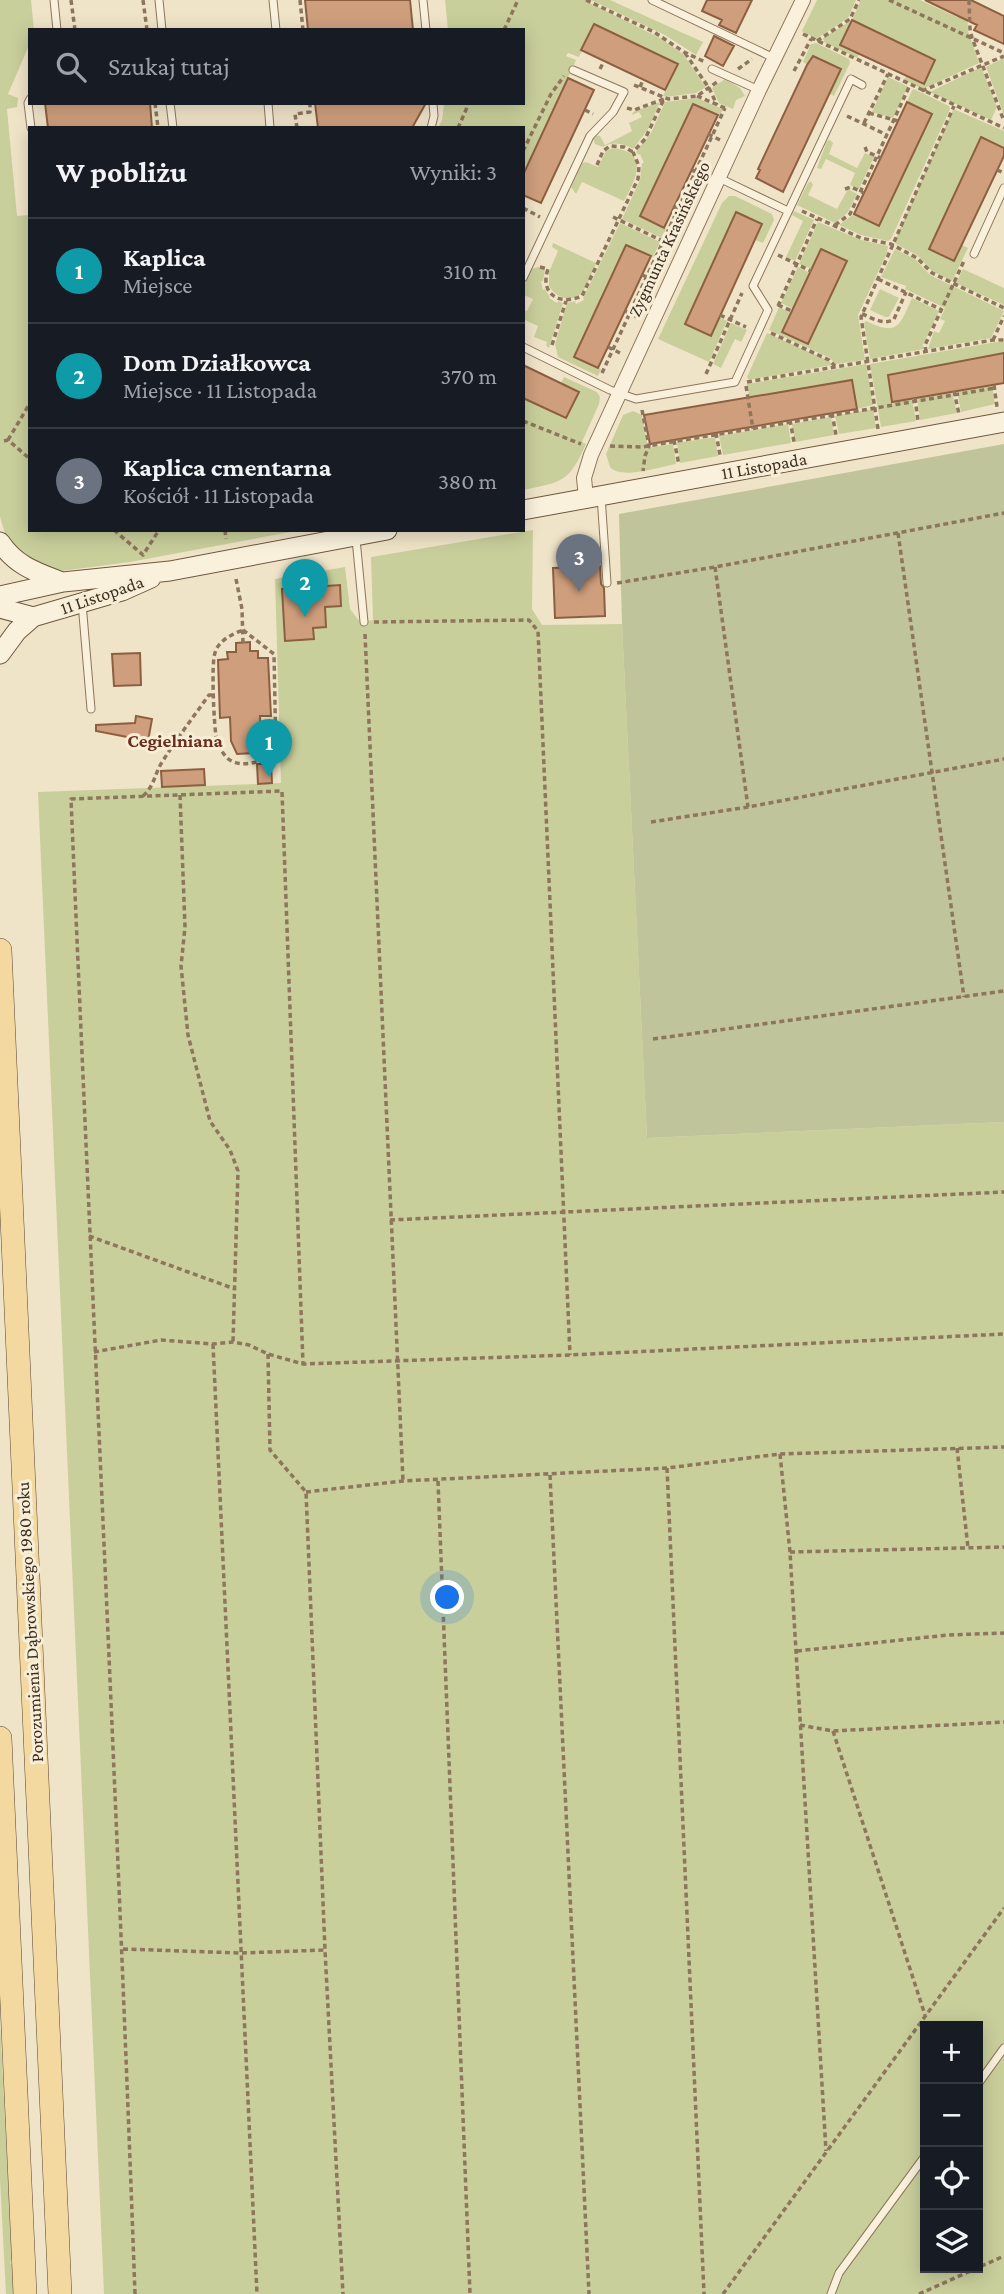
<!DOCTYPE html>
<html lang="pl">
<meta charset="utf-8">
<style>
:root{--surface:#171b24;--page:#20242c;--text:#f1f3f6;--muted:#9ea1a6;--line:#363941;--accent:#db2777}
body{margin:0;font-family:"Crimson Pro",serif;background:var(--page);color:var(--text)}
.controls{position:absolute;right:21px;bottom:21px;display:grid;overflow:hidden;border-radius:0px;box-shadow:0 4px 18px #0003}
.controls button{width:63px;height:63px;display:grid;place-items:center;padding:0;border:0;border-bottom:2px solid var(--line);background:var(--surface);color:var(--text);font:35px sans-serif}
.you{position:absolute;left:448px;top:1598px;width:24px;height:24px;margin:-18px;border:5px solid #fff;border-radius:50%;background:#1a73e8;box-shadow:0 0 0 10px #1a73e833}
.badge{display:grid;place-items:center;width:46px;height:46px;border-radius:50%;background:var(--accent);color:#fff;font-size:23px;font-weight:700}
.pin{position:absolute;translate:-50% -58px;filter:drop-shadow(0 2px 4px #0008)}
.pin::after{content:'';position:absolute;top:37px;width:24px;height:21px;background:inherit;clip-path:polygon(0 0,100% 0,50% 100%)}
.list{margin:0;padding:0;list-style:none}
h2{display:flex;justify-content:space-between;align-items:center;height:91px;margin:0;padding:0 28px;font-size:30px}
h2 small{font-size:23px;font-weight:400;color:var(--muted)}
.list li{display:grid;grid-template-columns:46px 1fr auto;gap:21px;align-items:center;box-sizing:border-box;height:105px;padding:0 28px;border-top:2px solid var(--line)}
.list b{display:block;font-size:26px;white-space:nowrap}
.list p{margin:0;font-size:23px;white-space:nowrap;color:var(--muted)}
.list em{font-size:23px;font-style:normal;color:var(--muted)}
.icon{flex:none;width:38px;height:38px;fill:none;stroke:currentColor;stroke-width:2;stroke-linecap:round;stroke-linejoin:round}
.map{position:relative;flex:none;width:1004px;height:2294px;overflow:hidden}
.search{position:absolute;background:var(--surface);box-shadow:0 4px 18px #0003;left:28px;top:28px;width:497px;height:77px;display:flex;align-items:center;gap:18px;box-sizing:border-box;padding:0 24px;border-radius:0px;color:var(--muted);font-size:26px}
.panel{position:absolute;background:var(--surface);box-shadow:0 4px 18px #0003;left:28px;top:126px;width:497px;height:406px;border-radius:0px}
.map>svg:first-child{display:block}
.green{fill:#c9cf9b;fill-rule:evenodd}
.cemetery{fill:#bfc49a}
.building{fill:#cf9f7d;stroke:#8d5f41;stroke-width:2}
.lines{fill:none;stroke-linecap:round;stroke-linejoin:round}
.lane-casing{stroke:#8d765c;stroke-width:9}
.street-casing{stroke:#8d765c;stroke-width:16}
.secondary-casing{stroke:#6f573f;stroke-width:21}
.primary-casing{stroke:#5b4430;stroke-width:24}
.path{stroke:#8d765c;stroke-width:3.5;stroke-dasharray:5 3.5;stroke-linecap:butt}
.lane{stroke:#faf1dc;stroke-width:7}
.street{stroke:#faf1dc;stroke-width:14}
.secondary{stroke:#faf1dc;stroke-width:19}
.primary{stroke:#f3d9a0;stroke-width:23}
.labels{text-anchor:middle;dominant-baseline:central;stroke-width:6;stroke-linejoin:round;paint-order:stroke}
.street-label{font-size:18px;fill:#3d2e20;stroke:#f7eed8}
.neighbourhood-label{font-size:19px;font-weight:bold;fill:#6b2e1e;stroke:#f7eed8}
</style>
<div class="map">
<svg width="1004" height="2294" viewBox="0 0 1004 2294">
<rect width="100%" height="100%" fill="#f0e4c8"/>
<path class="green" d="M0 0H31L34 30H30V43L8 94 18 98 17 107 7 109 17 216 30 215V530H301L130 562 61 571 47 570 33 565 7 540 0 517Z
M445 0H610L703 42 696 55 665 35 591 0 590 3 660 38 683 54 706 87 696 93 666 97 663 96 677 64 594 24 579 57 568 53 566 56 576 60 523 175V128H438L442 120 444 105 442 103H523V30H448Z
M817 0H856L848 18 816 39 802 31Z
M861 0H920L957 17 967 0 968 31 979 63 923 89 904 80 906 76 924 85 935 59 852 20 840 45 859 54 857 58 824 42 823 38 852 20Z
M816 43 849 59 850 63 834 96 830 94 841 69 814 56 808 65 803 62 811 44Z
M1004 58V115L986 67Z
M979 68 982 69 997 107 991 120 930 92Z
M888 77 907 86V88L893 118 872 112Z
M725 79 740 88 745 96 736 100 733 109 719 103 712 88Z
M914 89 949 106 950 109 891 239 888 241 861 235 839 225 854 214 879 225 932 114 907 102 912 90Z
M697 98 723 109 720 116 693 104 640 215 666 229 662 238 622 219 640 180 642 163H644L640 154 639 155 636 152 651 133 665 102Z
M660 102 648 129 633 149C624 143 612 141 603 147L595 144 593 139 595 135 600 136 605 145 632 131 629 123 642 117 639 112 632 115 633 112Z
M953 110H956L1004 131V148L981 138 929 249 954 261 962 245 968 248 952 281 932 271 917 255 896 244 895 240Z
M830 140 833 143 829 154 857 168 865 153 874 157 859 189 850 185 855 173 826 159 821 169 817 168 827 141Z
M613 148C651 152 635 180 624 201L582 182 576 194 571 187 582 163 586 162 598 167 606 151Z
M811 181 813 185 808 195 837 209 848 189 857 194 848 212 835 223 797 205 808 183Z
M729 196H735L772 214 774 220 763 243 755 240 762 224 736 212 685 323 719 317 727 321 709 362 658 339 722 203Z
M794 211 814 220 795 261 786 257 803 221 792 215Z
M818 222 861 240 888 246 887 253 858 315 865 360 836 364 830 358 769 330 779 307 791 313 808 344 847 262 812 269 799 264Z
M620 223 660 242 653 257 626 245 574 356 601 369 598 376 558 357 555 344 567 303 575 301 576 304 584 300 583 298Z
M553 243 596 263C592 272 589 282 584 290 575 304 556 299 549 286V272L558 251 552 247Z
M895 249 915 259 930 275 1004 311 991 338 928 349 934 331 939 333 945 321 940 319 945 308 905 289 906 286 881 277Z
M538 267 545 270 543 281H541L543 290 545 289 550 297 549 298 557 303 558 301 563 303 549 348 546 346 547 342 534 337 538 326 523 319V310L527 311 533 299 524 295 523 288 532 269Z
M798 267 810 273 793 309 781 303Z
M963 269 1004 288V305L956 283Z
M880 289 899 298 889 317H885L870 310Z
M912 298 939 311 923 345 924 349 870 359 864 323 866 321C898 336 899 327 912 298Z
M731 323 747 330 741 342 735 339 721 368 713 364Z
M767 333 829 361 832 365 749 380 747 377Z
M996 342H1004V353L888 375 892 402 912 399 916 421 881 427 870 364Z
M866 364 873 405 857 409 851 380 761 396 754 426 747 384Z
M564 377 597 392 600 397 599 404 582 442 586 444C569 482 563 482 523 490V398L566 418 579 392 561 383Z
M992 385 995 404 961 412 957 391Z
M952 392 957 413 920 420 917 398Z
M873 409 876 428 839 434 835 416Z
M633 411 642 415 648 448 673 444 676 464C659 467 622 480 610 467L606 454 623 415Z
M831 417 834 435 795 442 792 424Z
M788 424 791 443 723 455 719 436Z
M715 437 718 456 680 463 677 443Z
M533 530 532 609 542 625 622 624 647 1138 1004 1122V2294H104L38 792 281 783 275 579 345 567 350 609 360 622 373 620 371 557ZM925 2026H978V2268H925Z
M0 2022 12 2258 10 2263 12 2265 14 2294H6L0 2180Z"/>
<path class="cemetery" d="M1004 444V1122L647 1138 622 624 619 514Z"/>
<path class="building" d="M305 0H410L413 30H308Z
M707 0H752L736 33 719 25 722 20 702 11Z
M925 0H971L1004 16V44L974 30 977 25Z
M852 20 935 60 924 84 840 45Z
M594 24 678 64 665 90 581 50Z
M714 36 734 46 723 66 705 56Z
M813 56 841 69 783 192 756 178 760 170 758 169 807 65Z
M568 78 594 90 541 203 523 195V175Z
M907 102 932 114 879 226 854 214Z
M45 103H150L152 128H48Z
M315 103H426L412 128H318Z
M693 104 718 115 664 228 640 216Z
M981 137 1004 148V156L954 261 929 249Z
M736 212 762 224 711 336 685 324Z
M626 245 651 256 598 368 574 357Z
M821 249 847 261 808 344 782 332Z
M1004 353V383L892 402 888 375Z
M523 365 579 392 566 418 523 398Z
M852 380 857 409 650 444 644 415Z
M600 566 601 584 604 588 605 616 555 618 553 568Z
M340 585 341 606 325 607 326 627 313 628 314 639 285 641 282 589Z
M250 642V651H258V658H268L271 716H260L261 740 254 753 237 754 231 741 230 717 220 718 218 660 228 659 227 652H236V643Z
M140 653 141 685 114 686 112 654Z
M136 716 152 719 148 741 96 731V725L135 723Z
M257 764H271L272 783 258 784Z
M204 769 205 785 162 787 161 771Z"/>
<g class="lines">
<g class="lane-casing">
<path id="lane" d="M54 0 57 30
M159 0 162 30
M273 0 276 30
M423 0 426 30
M652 0 774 58
M712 69 759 90
M30 99 28 103 31 128
M170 103 173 128
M268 103 270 128
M431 128 434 116 433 103
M719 178 788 211
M974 254 1004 188
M523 278 590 136 613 112 624 92 573 70
M523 347 610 390 636 399 735 382 768 310 753 286 851 79 862 85
M601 496 607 583
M356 539 364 622
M82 603 91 709
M978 2084 1004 2048
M831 2294 839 2273 925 2156"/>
</g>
<g class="street-casing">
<path id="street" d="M586 498 584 478 591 455 759 90 803 0"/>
</g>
<g class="secondary-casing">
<path id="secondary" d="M523 510 1004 422
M0 542C16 566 36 572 62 582
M0 596 63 582 170 571 387 530
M0 608 33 617
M0 654 17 631 33 617 122 591 151 578"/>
</g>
<g class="primary-casing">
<path id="primary" d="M0 950 60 2294
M0 1738 25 2294"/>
</g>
<path class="path" d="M71 0 75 30
M143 0 147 30
M300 0 303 30
M586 0 654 32 684 52 705 62
M889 0 1004 53
M969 0 970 29 972 38 1004 121
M504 30 518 0
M803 34 1004 128
M817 41 850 19 859 0
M685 53 709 88 717 105
M600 69 604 61
M738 69 752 59
M794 71 811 39
M634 85 668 99 697 96 717 82
M640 87 643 80
M922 91 1004 56
M697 96 725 108
M155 103 158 128
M627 108 634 110 664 99
M585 110 593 114
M869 113 898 121
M847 116 887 135
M864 123 888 74
M297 128 295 114 310 112V103
M458 128 469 103
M708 134 720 140
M865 147 867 152 881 158
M523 151 551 94 564 76
M597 165 603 151 610 146 624 147 633 152
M692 170 703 176
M997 170 1004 173
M845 189 851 187 864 193
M674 207 686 212
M523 208 540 217
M802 211 861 238 891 244 917 258 932 273 1004 308
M613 217 671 245
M835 225 850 214 910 85
M778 255 811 271
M540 267 548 269C539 295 561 306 582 296L638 179 639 166 633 152 645 139 664 99
M642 275 654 280
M878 279 942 310
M778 305 792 311
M778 306 817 219
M625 311 637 317
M862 314C873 318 884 326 894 319L906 292
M720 315 746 327
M771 333 829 360 835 366
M993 340 1004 316
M552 345 566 301
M608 347 620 353
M926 352 925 345 964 261
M602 373 725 108
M706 374 742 293
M747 382 993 340H1004
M994 385 997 407
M746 386 753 429
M954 391 959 414
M915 398 918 421
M642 410 649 446 645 456 643 471
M832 413 836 435
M790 420 794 442
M523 421 581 444
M878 429 861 317 954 106
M716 433 720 455
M8 440 30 403
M674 440 679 465
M4 441 8 440 30 459
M610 446 642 447 995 388
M114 530 143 555 159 530
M225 530 226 539
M898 533 964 997
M715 567 748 807
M236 579 242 609 243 643
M617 583 715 567 1004 513
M374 622 529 620 538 631 570 1355
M243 630 274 654 276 756C263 760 247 767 234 762 224 759 218 745 216 736 214 724 211 663 215 653 218 641 232 634 243 630Z
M365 634 403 1481
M180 795 185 927 181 966 188 1035 210 1121 230 1150 238 1171 233 1342
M143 796C156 784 154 773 164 759 178 737 194 716 209 695H214
M651 822 748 807 1004 759
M653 1039 1004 991
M390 1220 1004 1192
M89 1236 235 1289
M213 1344 257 2294
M94 1352 161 1340 213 1344 233 1342 249 1345 268 1354 303 1364 570 1355 1004 1334
M268 1354 270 1450 306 1492 325 1950 343 2294
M957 1448 968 1548
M780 1454 790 1552 796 1651 826 2151
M667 1468 704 2294
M550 1475 589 2294
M438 1481 470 2294
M306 1492 403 1481 667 1468 780 1454 1004 1447
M790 1552 1004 1547
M797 1651 948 1635 1004 1633
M800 1725 833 1731 1004 1722
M833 1731 925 2015
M123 1949 241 1953 325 1950
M135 2294C117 1796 92 1298 71 799L282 791 303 1364
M723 2294 1004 1908
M919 2294 1004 2256"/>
<use href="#lane" class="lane"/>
<use href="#street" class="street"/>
<use href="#secondary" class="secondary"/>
<use href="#primary" class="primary"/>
</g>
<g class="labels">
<g class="street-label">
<text transform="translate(669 239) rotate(-65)">Zygmunta Krasińskiego</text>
<text transform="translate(764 466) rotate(-10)">11 Listopada</text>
<text transform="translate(102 595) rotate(-19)">11 Listopada</text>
<text transform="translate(30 1622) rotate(-93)">Porozumienia Dąbrowskiego 1980 roku</text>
</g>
<g class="neighbourhood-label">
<text x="175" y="740">Cegielniana</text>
</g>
</g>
</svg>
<div class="controls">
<button>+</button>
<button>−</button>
<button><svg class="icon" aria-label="locate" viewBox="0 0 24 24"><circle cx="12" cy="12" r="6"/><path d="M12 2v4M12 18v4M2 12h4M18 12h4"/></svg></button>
<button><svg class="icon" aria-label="layers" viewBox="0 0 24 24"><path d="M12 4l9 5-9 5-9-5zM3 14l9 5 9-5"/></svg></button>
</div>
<div class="you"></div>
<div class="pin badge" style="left:269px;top:777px;background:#0f9aa8">1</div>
<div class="pin badge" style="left:305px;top:617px;background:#0f9aa8">2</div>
<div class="pin badge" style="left:579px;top:592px;background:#6b7280">3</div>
<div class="search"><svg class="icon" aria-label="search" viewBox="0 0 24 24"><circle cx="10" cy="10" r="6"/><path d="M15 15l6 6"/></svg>Szukaj tutaj</div>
<section class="panel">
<h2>W pobliżu<small>Wyniki: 3</small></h2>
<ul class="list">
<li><span class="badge" style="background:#0f9aa8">1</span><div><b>Kaplica</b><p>Miejsce</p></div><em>310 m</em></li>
<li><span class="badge" style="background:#0f9aa8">2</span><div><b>Dom Działkowca</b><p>Miejsce · 11 Listopada</p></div><em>370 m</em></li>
<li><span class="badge" style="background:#6b7280">3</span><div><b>Kaplica cmentarna</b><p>Kościół · 11 Listopada</p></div><em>380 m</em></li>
</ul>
</section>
</div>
